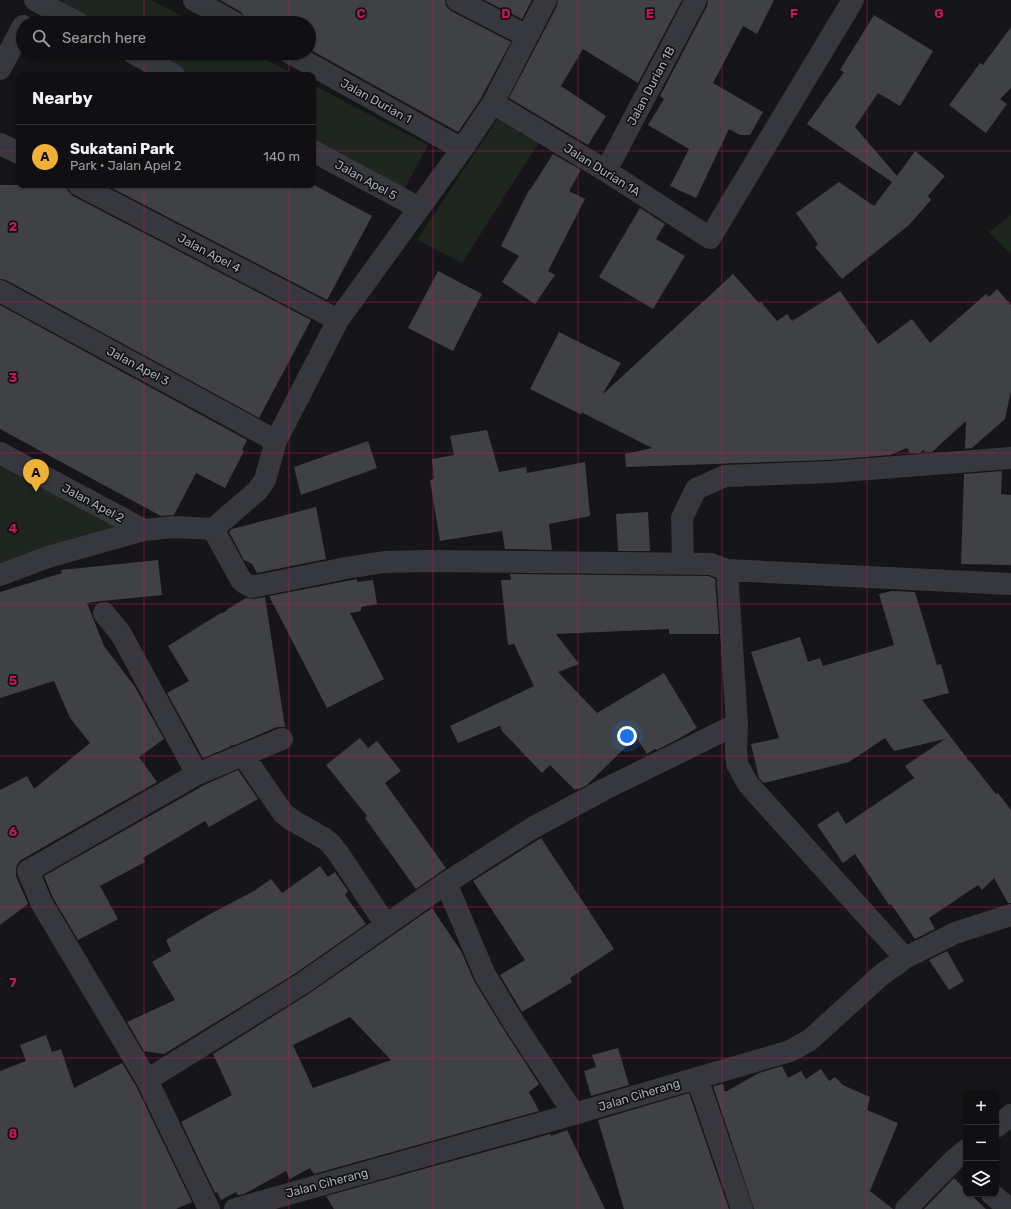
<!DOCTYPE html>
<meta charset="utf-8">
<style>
:root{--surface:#101012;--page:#1e1e20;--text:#f1f3f6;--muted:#9c9d9f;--line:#303032;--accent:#f1b136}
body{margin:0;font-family:Rubik,sans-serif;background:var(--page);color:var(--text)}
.controls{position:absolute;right:12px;bottom:12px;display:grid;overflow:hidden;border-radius:8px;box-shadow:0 1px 3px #0004}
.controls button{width:36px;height:36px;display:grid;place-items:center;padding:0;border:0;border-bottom:1px solid var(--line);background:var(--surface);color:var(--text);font:20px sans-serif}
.you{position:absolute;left:627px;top:736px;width:14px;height:14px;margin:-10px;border:3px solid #fff;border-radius:50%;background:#1a73e8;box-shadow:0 0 0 6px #1a73e833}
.badge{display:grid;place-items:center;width:26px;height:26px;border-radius:50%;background:var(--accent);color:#111;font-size:13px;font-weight:700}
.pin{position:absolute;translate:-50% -33px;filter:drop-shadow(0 1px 2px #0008)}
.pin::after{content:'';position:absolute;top:21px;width:14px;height:12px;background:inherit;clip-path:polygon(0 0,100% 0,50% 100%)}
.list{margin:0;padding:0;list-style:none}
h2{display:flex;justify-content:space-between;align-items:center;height:52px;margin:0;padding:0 16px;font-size:17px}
h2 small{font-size:13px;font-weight:400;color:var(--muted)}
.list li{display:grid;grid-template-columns:26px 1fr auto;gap:12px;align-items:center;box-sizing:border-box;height:64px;padding:0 16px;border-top:1px solid var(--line)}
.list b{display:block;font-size:15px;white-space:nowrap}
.list p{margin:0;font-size:13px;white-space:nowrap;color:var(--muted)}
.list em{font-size:13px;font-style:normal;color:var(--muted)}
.icon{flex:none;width:22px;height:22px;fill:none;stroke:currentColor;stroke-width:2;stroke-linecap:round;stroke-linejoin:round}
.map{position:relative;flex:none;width:1011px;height:1209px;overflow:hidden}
.search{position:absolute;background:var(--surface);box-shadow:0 1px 3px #0004;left:16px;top:16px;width:300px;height:44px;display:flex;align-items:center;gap:10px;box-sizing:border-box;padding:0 14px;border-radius:22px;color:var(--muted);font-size:15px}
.panel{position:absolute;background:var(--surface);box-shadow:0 1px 3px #0004;left:16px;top:72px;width:300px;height:116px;border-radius:8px}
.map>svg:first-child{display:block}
.green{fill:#1e261f}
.building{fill:#404145;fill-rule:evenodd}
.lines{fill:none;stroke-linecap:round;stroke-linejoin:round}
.minor{stroke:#37383d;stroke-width:22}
.grid{fill:none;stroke:#c2185b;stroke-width:1;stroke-opacity:0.55}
.labels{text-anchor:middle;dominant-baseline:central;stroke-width:3.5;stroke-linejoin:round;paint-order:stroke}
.street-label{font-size:12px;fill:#a8adb8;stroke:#111113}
.grid-label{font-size:13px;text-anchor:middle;font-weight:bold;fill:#c2185b;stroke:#111113;stroke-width:3.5;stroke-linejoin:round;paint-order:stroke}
</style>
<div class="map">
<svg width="1011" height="1209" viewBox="0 0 1011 1209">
<rect width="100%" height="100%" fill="#161618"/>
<path class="green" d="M64 0H151L195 23H89L60 7Z
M145 53H253L295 75H186Z
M313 85 428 145 403 192 313 143Z
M500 115 541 139 462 263 417 240Z
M1011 215V254L989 232Z
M0 453 144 530 0 575Z"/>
<path class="building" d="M220 0H445L446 6 451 11 511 42 480 100 458 132 309 49V23H249L241 12Z
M484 0H532L522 19Z
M558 0H682L638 83 583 49 561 86 606 116 588 145 509 98 557 6Z
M708 0H774L757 34 743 26 713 83 763 112 750 135H740L729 129 696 198 670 186 689 149 648 125 664 99 660 96 707 6Z
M874 15 933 51 900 106 878 93 855 127 897 176 915 151 945 176 928 196 931 200 909 225 842 279 815 247 818 244 796 213 839 182 874 206 892 182 807 124 844 72 840 70Z
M1011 27V88L1000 99 1007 104 986 133 949 105 980 63 983 65Z
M553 154 581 170 569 191 585 199 548 271 555 275 535 304 502 282 519 256 501 246 529 190H530Z
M0 185H67L68 191 73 196 311 320 259 418 6 280 0 279Z
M106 185H314L372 216 327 300Z
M640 208 665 224 656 239 685 256 653 309 599 277Z
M438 271 482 294 453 351 408 328Z
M733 274 759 303 761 302 777 321 787 314 792 321 840 291 878 344 912 319 930 343 986 294 989 297 997 289 1011 305V391L1005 419 972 448 965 449 966 421 932 452H925L923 450 920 453H910L907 448 890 455 829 460 626 467 625 454 652 448 581 412 582 415 530 389 559 332 621 363 602 395Z
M0 305 247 440 242 450 244 451 225 488 196 473 174 515 161 516 0 429Z
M487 430 499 472 526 467 527 473 585 462 590 516 549 524 552 550 505 549 502 531 440 541 430 480 434 479 432 459 454 455 450 436Z
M368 441 377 468 301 495 294 467Z
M1002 471 1001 494 1011 495V565L961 564 964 474Z
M316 507 326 559 257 573 252 564 244 560 229 532 232 529Z
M648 512 650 551H618L616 514Z
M158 560 162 595 102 601 87 603 104 646 135 687 164 739 139 757 157 782 21 860 17 865 16 870V876L28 904 0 925V790L27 776 34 789 90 743 70 718 54 681 0 698V592L62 573 61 570Z
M510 574 709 576 715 579 719 634H669V629L556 634 579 664 558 672 597 713 664 673 697 728 678 739 657 750 655 749 647 754 636 737 587 785 579 789 578 788 575 790 550 765 542 773 502 731 500 726 458 743 450 726 534 686 514 644 508 645 501 580H511Z
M357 579V582L373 580 377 604 361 607V611L350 613 384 679 327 708 269 596Z
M892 591 915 592 937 665 941 664 949 693 922 700 967 758 968 762 969 760 996 794 998 793 1011 810V903H1008L994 878 982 890 978 885 929 918 935 929 915 939 891 904 889 905 855 854 843 863 817 825 838 811 846 824 914 778 905 766 945 739 894 751 885 738 849 762 764 783 759 778 751 744 779 738 751 652 800 637 808 662 820 658 823 666 894 645 879 594Z
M265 597 285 727H277L235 745 229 746 230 747 203 758 167 693 189 681 168 646 219 614 227 611 226 610 246 598 254 599Z
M360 738 368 748 377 741 401 771 385 783 446 868 416 889 365 818 367 816 326 765Z
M238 770 258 799 209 827 205 821 143 858 145 862 100 886 118 919 78 940 53 898 44 876 206 784Z
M541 838 614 949 570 978 572 982 522 1012 500 975 525 960 473 881Z
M320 866 328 877 335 872 348 891 345 895 366 924 296 973 164 1054 144 1051 127 1022 175 1000 152 962 171 951 166 940 210 914 254 891 271 879 282 893Z
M432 908 461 951 474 981 504 1030 539 1084 529 1092 539 1111 314 1174 310 1168 290 1179 286 1171 244 1194 238 1195 236 1192 221 1200 217 1192 215 1193 181 1122 232 1095 213 1054 310 993ZM350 1017 391 1060 313 1088 293 1045Z
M947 951 964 981 949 990 929 960Z
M46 1035 52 1052 61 1049 74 1088 122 1063 136 1086 192 1202 176 1209H0V1071L26 1061 20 1045Z
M618 1048 629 1085 591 1096 584 1071 596 1067 592 1055Z
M782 1066 788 1078 801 1071 806 1079 821 1069 829 1081 835 1077 843 1085 870 1097 867 1110 898 1123 870 1191 893 1209H754L713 1086 723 1084 725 1092 759 1073Z
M689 1093 729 1209H624L598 1120Z
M567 1130 605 1209H334L326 1196 550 1134 551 1136Z
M954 1178 966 1190V1194H970L986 1209H924Z"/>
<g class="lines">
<path class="minor" d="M35 0 78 23
M194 0 235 23
M457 0 527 36
M133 53 174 75
M290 53 462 149
M0 69 23 26
M493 103 606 171 710 238 853 0
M0 144 19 153
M313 151 419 208
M606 171 696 0
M79 185 338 320
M0 291 276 441
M0 453 144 530
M213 529 241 580 246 584 252 587 346 568 384 562 428 561 711 564 727 570 737 724 736 749 737 764 748 784 905 958
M683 564 682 518 696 489 725 476 830 472 1011 458
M727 570 1011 584
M0 575 48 557 144 530 174 527 213 529 257 491 265 480 276 441 338 320 462 149 493 103 546 0
M104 613 121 634 197 774
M282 739 197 774 28 871 42 904 147 1080 303 983 446 883 534 827 605 789 737 724
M243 755 283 813 292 820 325 839 330 843 338 853 386 925
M446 883 485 975 514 1023 574 1114
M697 1078 742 1209
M147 1080 209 1209
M996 1127 1011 1115
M992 1194 1009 1209
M235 1209 574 1114 790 1051 810 1040 880 976 905 958 955 933 1011 915
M906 1209 954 1160 966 1150"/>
</g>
<path class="grid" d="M144 0V23M289 0V23M433 0V1209M578 0V1209M722 0V1209M867 0V1209M144 53V75M289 53V75M0 151H19M313 151H1011M144 185V1209M289 185V1209M0 302H1011M0 453H1011M0 604H1011M0 756H1011M0 907H1011M0 1058H1011"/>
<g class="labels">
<g class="street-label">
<text transform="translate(651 86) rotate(-62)">Jalan Durian 1B</text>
<text transform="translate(376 101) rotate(29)">Jalan Durian 1</text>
<text transform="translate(602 170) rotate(32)">Jalan Durian 1A</text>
<text transform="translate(366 180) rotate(29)">Jalan Apel 5</text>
<text transform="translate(209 253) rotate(28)">Jalan Apel 4</text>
<text transform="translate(138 366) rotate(28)">Jalan Apel 3</text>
<text transform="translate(93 503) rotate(28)">Jalan Apel 2</text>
<text transform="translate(639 1095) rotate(-17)">Jalan Ciherang</text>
<text transform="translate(327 1183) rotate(-15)">Jalan Ciherang</text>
</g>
</g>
<g class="grid-label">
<text x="361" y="18">C</text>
<text x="506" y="18">D</text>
<text x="650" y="18">E</text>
<text x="794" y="18">F</text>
<text x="939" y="18">G</text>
<text x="13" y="231">2</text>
<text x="13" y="382">3</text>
<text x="13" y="533">4</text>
<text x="13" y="685">5</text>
<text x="13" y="836">6</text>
<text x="13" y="987">7</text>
<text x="13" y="1138">8</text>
</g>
</svg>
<div class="controls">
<button>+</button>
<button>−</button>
<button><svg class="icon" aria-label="layers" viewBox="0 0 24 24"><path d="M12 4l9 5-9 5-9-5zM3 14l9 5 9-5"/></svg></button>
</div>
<div class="you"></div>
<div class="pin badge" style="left:36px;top:492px">A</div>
<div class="search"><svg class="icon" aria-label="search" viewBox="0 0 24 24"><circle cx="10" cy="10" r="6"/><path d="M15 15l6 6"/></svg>Search here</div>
<section class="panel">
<h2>Nearby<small></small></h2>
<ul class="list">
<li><span class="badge">A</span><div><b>Sukatani Park</b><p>Park · Jalan Apel 2</p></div><em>140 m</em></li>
</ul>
</section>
</div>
